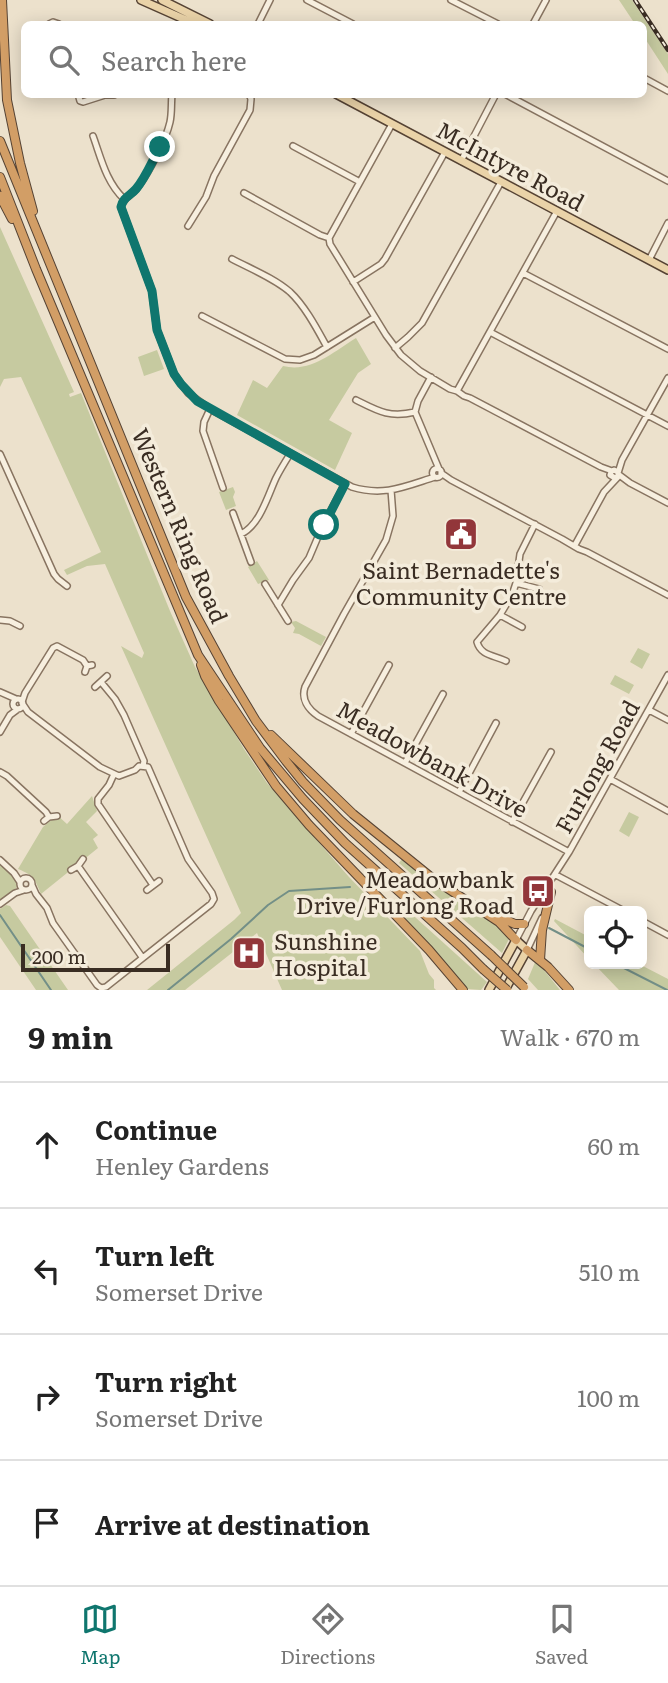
<!DOCTYPE html>
<meta charset="utf-8">
<style>
:root{--surface:#fff;--page:#f2f2f2;--text:#222;--muted:#767676;--line:#e0e0e0;--accent:#0f766e}
body{margin:0;font-family:Literata,serif;background:var(--page);color:var(--text)}
.controls{position:absolute;right:21px;bottom:21px;display:grid;overflow:hidden;border-radius:10px;box-shadow:0 4px 18px #0003}
.controls button{width:63px;height:63px;display:grid;place-items:center;padding:0;border:0;border-bottom:2px solid var(--line);background:var(--surface);color:var(--text);font:35px sans-serif}
.scale{position:absolute;left:21px;bottom:18px;width:149px;box-sizing:border-box;padding-left:7px;border:4px solid #3a2d23;border-top:0;font-size:19px;line-height:24px;white-space:nowrap;color:#3a2d23;-webkit-text-stroke:5px #f4ecdb;paint-order:stroke}
.stop{position:absolute;width:21px;height:21px;margin:-16px;border:5px solid #0f766e;border-radius:50%;background:#fff}
.stop.end{background:#0f766e;border-color:#fff;box-shadow:0 2px 7px #0008}
.list{margin:0;padding:0;list-style:none}
h2{display:flex;justify-content:space-between;align-items:center;height:91px;margin:0;padding:0 28px;font-size:30px}
h2 small{font-size:23px;font-weight:400;color:var(--muted)}
.list li{display:grid;grid-template-columns:46px 1fr auto;gap:21px;align-items:center;box-sizing:border-box;height:126px;padding:0 28px;border-top:2px solid var(--line)}
.list b{display:block;font-size:26px;white-space:nowrap}
.list p{margin:0;font-size:23px;white-space:nowrap;color:var(--muted)}
.list em{font-size:23px;font-style:normal;color:var(--muted)}
.icon{flex:none;width:38px;height:38px;fill:none;stroke:currentColor;stroke-width:2;stroke-linecap:round;stroke-linejoin:round}
.map{position:relative;flex:none;width:668px;height:990px;overflow:hidden}
.search{position:absolute;background:var(--surface);box-shadow:0 4px 18px #0003;left:21px;right:21px;top:21px;height:77px;display:flex;align-items:center;gap:18px;box-sizing:border-box;padding:0 24px;border-radius:10px;color:var(--muted);font-size:26px}
.sheet{height:595px;background:var(--surface)}
nav{display:flex;justify-content:space-around;align-items:center;box-sizing:border-box;height:98px;border-top:2px solid var(--line);background:var(--surface);font-size:19px;color:var(--muted)}
nav a{display:grid;justify-items:center;gap:4px}
nav .on{color:var(--accent)}
.map>svg:first-child{display:block}
.green{fill:#c6caa0}
.lines{fill:none;stroke-linecap:round;stroke-linejoin:round}
.stream{stroke:#738f87;stroke-width:2}
.minor-casing{stroke:#887461;stroke-width:8}
.major-casing{stroke:#564334;stroke-width:10}
.highway-casing{stroke:#564334;stroke-width:10}
.minor{stroke:#f7efdf;stroke-width:5}
.major{stroke:#ead3a8;stroke-width:7}
.highway{stroke:#d29e66;stroke-width:8}
.rail-casing{stroke:#3a2d23;stroke-width:4.5}
.rail{stroke:#f4ecdb;stroke-width:2;stroke-dasharray:5;stroke-linecap:butt}
.highway-bridge-casing{stroke:#564334;stroke-width:10;stroke-linecap:butt}
.highway-bridge{stroke:#d29e66;stroke-width:8}
.route{stroke:#0f766e;stroke-width:9}
.labels{text-anchor:middle;dominant-baseline:central;stroke-width:7;stroke-linejoin:round;paint-order:stroke}
.street-label{font-size:23px;fill:#3a2d23;stroke:#f4ecdb}
.poi-label{font-size:23px;fill:#3a2d23;stroke:#f4ecdb}
</style>
<div class="map">
<svg width="668" height="990" viewBox="0 0 668 990">
<rect width="100%" height="100%" fill="#ece1cc"/>
<path class="green" d="M619 0H632L668 54V74L644 37V24H635Z
M0 227 74 392 69 394 70 397 81 393 170 611 195 667 244 749 267 783 349 877 420 951 429 974 434 980V988L436 990H282L257 933 185 990H147L234 920 241 913 121 646 142 658 144 653 105 564 87 566 67 575 64 570 101 552 21 377 4 379 0 387Z
M356 338 371 364 358 373 329 420 352 433 335 470 237 415 253 380 267 388 283 366C311 373 333 352 356 338Z
M157 350 164 369 144 376 138 357Z
M233 487 235 492 233 497 236 506 226 510 219 492Z
M257 561 269 580 258 584 248 567Z
M296 621 326 637 321 646 299 634 293 633 295 628 291 622Z
M638 648 650 654 642 669 630 662Z
M615 675 634 685 629 694 610 684Z
M92 796 97 811 86 822 98 835 93 839 98 848 41 894C35 879 33 875 18 869L43 827 57 815 67 824Z
M629 812 639 817 629 837 619 831Z
M402 859 430 880 497 924 510 937 502 953 399 863Z
M0 864 15 878 18 884 15 890 0 901Z
M392 899H395L487 982 481 990 467 989 391 902Z
M6 905 10 906 68 990H36L0 937V909Z
M555 919 589 937V959L554 921Z
M536 960 560 990H538L528 979Z
M594 964H639L668 979V990H619Z"/>
<g class="lines">
<path class="stream" d="M0 915 51 990
M549 928 589 949
M616 964 667 990
M168 990 231 939 268 905 289 891 350 887"/>
<g class="minor-casing">
<path id="minor" d="M307 0 353 24
M451 0 498 24
M49 24 53 22 59 24
M258 24 270 0
M533 24 546 0
M644 78 668 91
M78 94 80 101 83 102 105 95H114
M172 94C171 104 172 113 170 122 166 140 149 172 138 187 133 195 123 197 121 207L152 291 157 330 174 374 188 393 210 409 352 487C384 497 406 486 435 477
M505 94 668 181
M93 136C101 158 106 182 124 199
M293 146 360 182
M461 161 496 94
M244 193 320 235 329 238 330 244 386 335 401 355 420 371 450 389 457 391 464 396 470 398 601 467 612 471
M188 226 206 197 214 176 250 110 251 99 249 94
M329 238 392 124
M232 259C251 269 274 278 290 292 305 306 317 329 327 347
M649 260 668 223
M523 273 668 349
M353 282 381 264 385 259 445 152
M202 316 285 359 300 360 314 355 375 317
M490 332 668 426
M395 348 408 337 422 323 501 182
M431 377 418 401 415 412 439 469
M457 391 557 211
M356 400C378 411 389 418 415 412
M210 409 204 422 203 431 223 488
M0 454 54 574 58 579 67 586
M432.5 473a4.5 4.5 0 1 1 9 0a4.5 4.5 0 1 1-9 0Z
M441 473 451 480 562 539 579 549 587 552 668 595
M618 473 622 460 668 378
M618 474 630 483 668 503
M391 490 393 516 386 540 344 614 305 687C301 699 308 709 318 716L569 852
M233 513 251 562
M241 534C260 525 268 495 276 478 280 470 285 462 290 454
M575 545 604 492 618 477V472L614 470 611 472 610 475 615 478
M516 583 539 589
M265 584 288 621
M278 605 293 580 309 558 323 525 345 484
M500 615 522 627
M0 620 10 621 20 626
M506 661C494 655 481 656 477 642L500 615 512 595 516 583 520 554 535 524
M85 672 87 666 92 665
M101 682 115 699 124 715 144 761 143 766
M95 687 107 676
M0 692 16 699
M13 704a5 5 0 1 1 10 0a5 5 0 1 1-10 0Z
M22 702 25 693 53 648 57 646 83 660 87 666
M22 703 28 712 100 767 119 776 135 770 139 766 148 767 188 859 212 893 214 899 211 904 106 987 101 988 97 985 53 923 47 908 36 894 32 885
M649 710 668 720
M0 732 10 715 18 709
M351 734 389 665
M405 763 443 694
M0 772 7 776 46 812 49 817
M114 774 109 785 98 799V804L153 885
M610 779 668 811
M459 792 496 723
M44 821 49 817 57 816
M512 822 551 752
M0 860 14 873 20 882
M78 866 142 957
M71 870 78 866 83 859
M556 875 624 911
M20 884a6 6 0 1 1 12 0a6 6 0 1 1-12 0Z
M147 890 159 881
M0 904 15 893 24 890
M642 921 668 935
M516 940 531 911 569 852 668 675
M527 950 542 918"/>
</g>
<g class="major-casing">
<path id="major" d="M141 0 195 24
M162 0 210 24
M336 94 668 270
M489 990 516 940 527 950 505 990"/>
</g>
<g class="highway-casing">
<path id="highway" d="M2 0 7 100 20 163 33 211
M0 141 186 597 229 676 256 721 286 761 303 782 340 820 491 955
M0 177 36 269 198 655 260 748 303 799 345 843 462 948 483 969
M0 196 12 219
M201 665 205 676 219 701 276 786 309 825 429 950 463 990
M271 735 353 814 432 878 499 922 516 940
M499 917 515 924H524
M527 950 548 967 569 990
M540 960 542 930 551 892"/>
</g>
<use href="#minor" class="minor"/>
<use href="#major" class="major"/>
<use href="#highway" class="highway"/>
<g class="rail-casing">
<path id="rail" d="M635 0 668 50"/>
</g>
<use href="#rail" class="rail"/>
<g class="highway-bridge-casing">
<path id="highway-bridge" d="M491 955 524 987
M483 969 507 990"/>
</g>
<use href="#highway-bridge" class="highway-bridge"/>
</g>
<g class="lines">
<path class="route" d="M160 147C152 161 146 177 136 189 130 196 123 197 121 207L152 291 157 330 174 374 181 384 197 401 345 484 324 525"/>
</g>
<defs>
<g id="civic-square" transform="scale(1.75)"><rect x="-9" y="-9" width="18" height="18" rx="4" fill="#92363a" stroke="#f4ecdb"/><path d="M-.6-6.5H3V-4.5H.6V-3L4-1V1h2V6H-6V1h2V-1L-.6-3ZM-1.2 2.5V6h2.4V2.5Z" fill="#fff"/></g>
<g id="bus-square" transform="scale(1.75)"><rect x="-9" y="-9" width="18" height="18" rx="4" fill="#92363a" stroke="#f4ecdb"/><path d="M-5-6H5V4H4V6H2V4H-2V6H-4V4H-5ZM-3.5-4V0h7V-4ZM-3.5 1.2v1.5H-2V1.2ZM2 1.2v1.5H3.5V1.2Z" fill="#fff"/></g>
<g id="hospital-square" transform="scale(1.75)"><rect x="-9" y="-9" width="18" height="18" rx="4" fill="#92363a" stroke="#f4ecdb"/><path d="M-5-5h3v3.5h4V-5h3V5h-3V1.5h-4V5h-3Z" fill="#fff"/></g>
</defs>
<g fill-rule="evenodd">
<use href="#civic-square" x="461" y="534"/>
<use href="#bus-square" x="538" y="891"/>
<use href="#hospital-square" x="249" y="953"/>
</g>
<g class="labels">
<g class="street-label">
<text transform="translate(511 165) rotate(28)">McIntyre Road</text>
<text transform="translate(181 525) rotate(67)">Western Ring Road</text>
<text transform="translate(433 758) rotate(29)">Meadowbank Drive</text>
<text transform="translate(596 766) rotate(-61)">Furlong Road</text>
</g>
<g class="poi-label">
<text x="461" y="569">Saint Bernadette's<tspan x="461" dy="26">Community Centre</tspan></text>
<text x="514" y="878" text-anchor="end">Meadowbank<tspan x="514" dy="26">Drive/Furlong Road</tspan></text>
<text x="274" y="940" text-anchor="start">Sunshine<tspan x="274" dy="26">Hospital</tspan></text>
</g>
</g>
</svg>
<div class="controls">
<button><svg class="icon" aria-label="locate" viewBox="0 0 24 24"><circle cx="12" cy="12" r="6"/><path d="M12 2v4M12 18v4M2 12h4M18 12h4"/></svg></button>
</div>
<div class="scale">200 m</div>
<div class="stop" style="left:324px;top:525px"></div>
<div class="stop end" style="left:160px;top:147px"></div>
<div class="search"><svg class="icon" aria-label="search" viewBox="0 0 24 24"><circle cx="10" cy="10" r="6"/><path d="M15 15l6 6"/></svg>Search here</div>
</div>
<section class="sheet">
<h2>9 min<small>Walk · 670 m</small></h2>
<ul class="list">
<li><svg class="icon" aria-label="ahead" viewBox="0 0 24 24"><path d="M12 20V5M6 11l6-6 6 6"/></svg><div><b>Continue</b><p>Henley Gardens</p></div><em>60 m</em></li>
<li><svg class="icon" aria-label="left" viewBox="0 0 24 24"><path d="M17 20v-9H6M10 6l-5 5 5 5"/></svg><div><b>Turn left</b><p>Somerset Drive</p></div><em>510 m</em></li>
<li><svg class="icon" aria-label="right" viewBox="0 0 24 24"><path d="M7 20v-9h11M14 6l5 5-5 5"/></svg><div><b>Turn right</b><p>Somerset Drive</p></div><em>100 m</em></li>
<li><svg class="icon" aria-label="arrive" viewBox="0 0 24 24"><path d="M6 21V4h12l-3 4 3 4H6"/></svg><div><b>Arrive at destination</b></div></li>
</ul>
</section>
<nav>
<a class="on"><svg class="icon" aria-label="map" viewBox="0 0 24 24"><path d="M3 6l6-2 6 2 6-2v14l-6 2-6-2-6 2zM9 4v14M15 6v14"/></svg>Map</a>
<a><svg class="icon" aria-label="directions" viewBox="0 0 24 24"><path d="M12 3l9 9-9 9-9-9zM9 14v-3h6M13 9l2 2-2 2"/></svg>Directions</a>
<a><svg class="icon" aria-label="saved" viewBox="0 0 24 24"><path d="M7 4h10v16l-5-4-5 4z"/></svg>Saved</a>
</nav>
